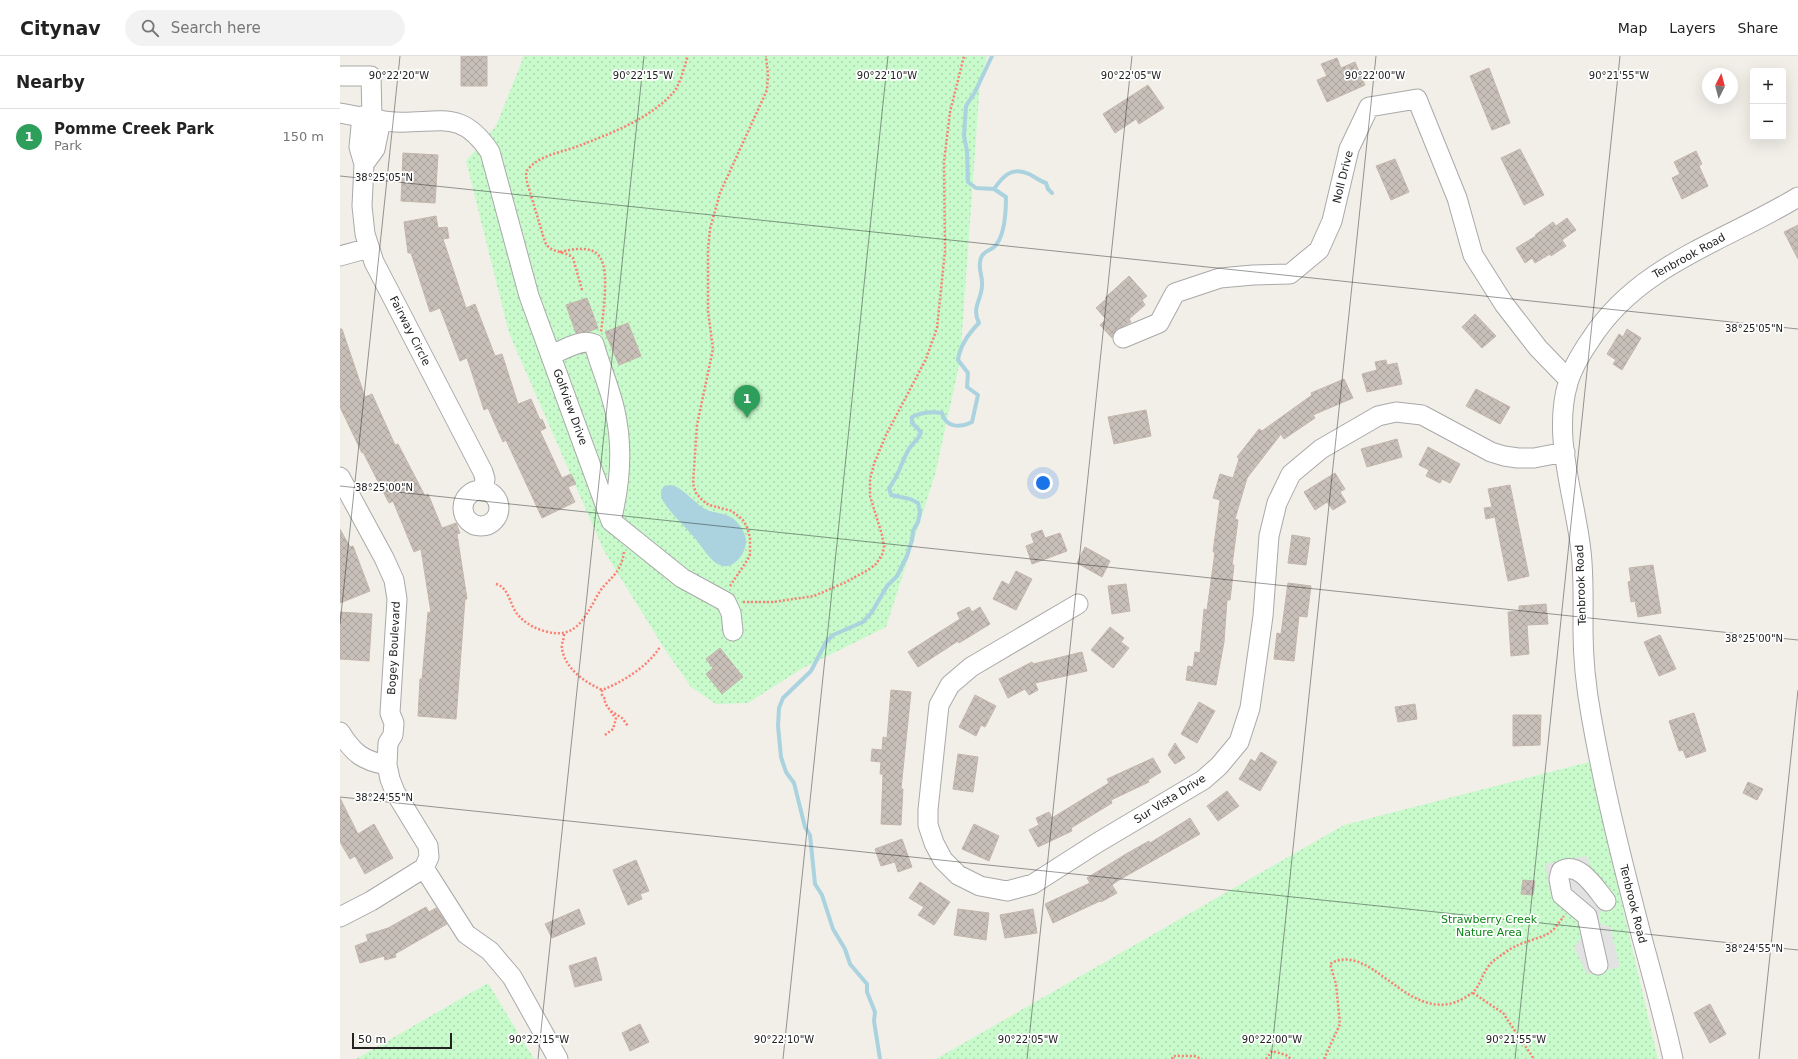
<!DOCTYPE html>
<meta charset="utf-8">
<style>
:root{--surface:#fff;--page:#f2f2f2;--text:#222;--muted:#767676;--line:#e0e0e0;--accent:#d40000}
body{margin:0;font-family:"DejaVu Sans",sans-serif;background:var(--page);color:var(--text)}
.controls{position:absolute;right:12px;top:12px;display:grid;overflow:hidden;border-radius:4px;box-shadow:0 4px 16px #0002}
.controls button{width:36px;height:36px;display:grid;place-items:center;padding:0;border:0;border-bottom:1px solid var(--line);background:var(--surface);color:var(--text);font:20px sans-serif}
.compass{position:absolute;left:1362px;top:12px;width:36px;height:36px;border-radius:50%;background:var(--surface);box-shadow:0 4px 16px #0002;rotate:6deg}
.scale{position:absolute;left:12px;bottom:10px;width:100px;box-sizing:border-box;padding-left:4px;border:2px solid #222;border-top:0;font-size:11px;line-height:14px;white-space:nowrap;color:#222;-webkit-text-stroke:3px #fff;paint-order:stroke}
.you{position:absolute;left:703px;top:427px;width:14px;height:14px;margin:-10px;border:3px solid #fff;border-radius:50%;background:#1a73e8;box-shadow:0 0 0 6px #1a73e833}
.badge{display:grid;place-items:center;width:26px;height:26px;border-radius:50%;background:var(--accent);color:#fff;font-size:13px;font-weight:700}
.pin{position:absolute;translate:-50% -33px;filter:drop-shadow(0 1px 2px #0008)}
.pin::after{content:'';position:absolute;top:21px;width:14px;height:12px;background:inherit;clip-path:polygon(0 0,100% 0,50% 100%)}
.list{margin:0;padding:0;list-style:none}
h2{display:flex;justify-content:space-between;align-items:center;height:52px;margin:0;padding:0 16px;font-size:17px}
h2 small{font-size:13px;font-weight:400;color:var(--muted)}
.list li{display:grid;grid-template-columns:26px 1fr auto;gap:12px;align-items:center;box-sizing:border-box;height:56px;padding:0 16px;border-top:1px solid var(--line)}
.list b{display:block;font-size:15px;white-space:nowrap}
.list p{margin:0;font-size:13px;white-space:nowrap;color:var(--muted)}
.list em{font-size:13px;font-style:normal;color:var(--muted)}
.icon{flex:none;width:22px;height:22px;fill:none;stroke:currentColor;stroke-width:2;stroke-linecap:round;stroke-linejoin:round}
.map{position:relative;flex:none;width:1458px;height:1003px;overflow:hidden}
header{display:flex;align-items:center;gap:24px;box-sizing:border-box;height:56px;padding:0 20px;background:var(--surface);border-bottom:1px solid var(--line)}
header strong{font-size:19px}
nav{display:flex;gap:22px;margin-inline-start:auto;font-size:14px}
.search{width:280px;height:36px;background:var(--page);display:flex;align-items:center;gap:10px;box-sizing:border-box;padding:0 14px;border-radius:22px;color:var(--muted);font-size:15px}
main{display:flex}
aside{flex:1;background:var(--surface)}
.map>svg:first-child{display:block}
.park{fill:url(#park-dots)}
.parking{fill:#e2e2e2}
.water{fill:#aad3df}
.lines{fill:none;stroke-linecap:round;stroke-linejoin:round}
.stream{stroke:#aad3df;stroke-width:4}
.building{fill:url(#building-cross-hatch);stroke:#c4b6ab}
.minor-casing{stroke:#a9a9a9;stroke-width:21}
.path{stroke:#fa8072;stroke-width:2.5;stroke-dasharray:2 2;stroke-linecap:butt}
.minor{stroke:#fff;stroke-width:19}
.ticks{fill:none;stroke:#222;stroke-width:1;stroke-opacity:0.45}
.labels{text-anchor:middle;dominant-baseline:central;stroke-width:3.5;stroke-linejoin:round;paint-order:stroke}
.street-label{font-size:11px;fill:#222;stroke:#fff}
.park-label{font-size:11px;fill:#0c8416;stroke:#fff}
.ticks-label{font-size:10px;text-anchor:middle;fill:#222;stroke:#fff;stroke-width:3.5;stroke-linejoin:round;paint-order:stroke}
</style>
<header>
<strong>Citynav</strong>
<div class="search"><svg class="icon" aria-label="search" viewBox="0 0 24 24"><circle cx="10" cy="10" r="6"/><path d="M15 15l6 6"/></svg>Search here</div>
<nav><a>Map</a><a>Layers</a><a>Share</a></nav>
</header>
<main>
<aside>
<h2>Nearby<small></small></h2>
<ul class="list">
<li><span class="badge" style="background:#2e9e5b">1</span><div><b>Pomme Creek Park</b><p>Park</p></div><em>150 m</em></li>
</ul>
</aside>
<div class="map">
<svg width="1458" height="1003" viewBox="0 0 1458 1003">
<defs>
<pattern id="park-dots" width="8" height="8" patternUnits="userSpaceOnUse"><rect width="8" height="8" fill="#c8facc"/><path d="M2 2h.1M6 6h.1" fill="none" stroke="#acd6af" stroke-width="1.8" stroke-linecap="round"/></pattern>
<pattern id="building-cross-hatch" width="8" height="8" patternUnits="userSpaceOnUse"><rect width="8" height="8" fill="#c7bfb8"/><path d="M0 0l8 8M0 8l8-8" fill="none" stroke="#aba49e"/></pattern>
</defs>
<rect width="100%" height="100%" fill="#f2efe9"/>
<path class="park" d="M183 0H647L640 26 620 305 595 419 546 571 463 612 408 647 376 648 351 631 324 592 264 495 169 277 126 105 156 70 182 5Z
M1249 706 1318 1003H596L1004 769Z
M148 927 194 1003H16Z"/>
<path class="parking" d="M1247 800 1264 852 1259 858V865L1263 870H1270L1280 911 1247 918 1234 891 1241 882 1238 861 1215 842 1210 836 1205 808Z"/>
<path class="water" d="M330 429C343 431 353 446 365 453 374 458 387 456 396 465 400 469 405 477 406 483 407 496 394 515 380 509 370 506 360 487 353 480 343 468 331 458 323 445 320 439 320 436 324 430Z"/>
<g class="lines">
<path class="stream" d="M654 133C663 120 672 110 689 118 695 121 700 125 706 127L708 133 712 137
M540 1003 534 965 535 956 527 936V928L510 908 505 893 493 873 482 839 475 828 470 779 465 771 454 727 446 716 441 701 438 670 439 652 443 642 471 615 486 586 493 579 523 566 532 556 547 530 557 520 567 500 572 484 573 475 578 466 580 457 578 447 570 443 551 439 549 432C559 420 561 406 569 393 573 386 579 384 581 376L572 367V361C582 356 591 355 602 357 606 372 620 372 632 366L638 339 627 331 628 317 618 304C620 289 628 278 639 267 631 251 642 244 642 229 643 220 637 212 641 202 643 195 650 195 654 191 665 181 666 154 666 141L654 133 636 132 628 126 627 95 624 80 626 50 635 36 652 0"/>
</g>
<path class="building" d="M121 0H147V30H121Z
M997 2 1001 12 1015 6 1025 29 987 46 977 24 987 20 981 8Z
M1149 12 1170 67 1152 74 1130 20Z
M808 29 824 52 799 68 796 63 775 77 763 58Z
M1180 93 1204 139 1184 149 1161 102Z
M1356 95 1362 108 1359 110 1368 130 1342 143 1332 122 1340 118 1334 106Z
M63 97 98 99 95 147 61 145Z
M1055 103 1069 136 1051 144 1036 110Z
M96 160 98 172 107 171 109 182 103 183 126 252 135 248 155 300 162 298 178 348 191 343 200 364 202 363 206 372 200 375 222 422 231 418 236 428 228 431 235 446 202 462 166 384 163 386 148 352 144 354 127 302 120 305 100 252 90 256 71 197H68L64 166Z
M1227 162 1236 174 1222 184 1226 190 1211 200 1210 198 1195 207 1192 202 1185 207 1176 192 1196 180 1195 179 1213 166 1216 170Z
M1458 169V203L1444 176Z
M789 220 807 240 802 244 805 249 789 263 791 266 789 267 775 275 772 282 760 269 766 263 756 252 766 243 765 242Z
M247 242 258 272 248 276 236 277 226 249Z
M1135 258 1156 280 1142 292 1122 271Z
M288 267 301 300 279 309 265 276Z
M0 273H2L25 341 32 338 55 389 58 388 85 440 88 438 102 472 116 467 120 477 117 478 127 543H125L116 663 78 660 80 623H82L88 556 91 557 81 493 74 496 53 445 49 447 23 396 22 397 0 351Z
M1287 273 1301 282 1282 314 1273 308 1276 304 1267 298 1279 278 1283 281Z
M1046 304 1047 309 1057 307 1062 328 1027 336 1022 318 1037 314 1035 306Z
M1004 323 1013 342 973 359 975 362 944 383 941 378 907 422 895 463 898 464 892 509H894L890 544H887L884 586 876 629 846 624 848 610 853 611 855 596 860 597 864 553 867 554 875 496H873L880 444 873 442 880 418 893 422 899 403 897 401 919 373 922 375 972 339 971 337Z
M1136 333 1170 351 1160 368 1126 350Z
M806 354 811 380 774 388 768 361Z
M1057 383 1062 401 1027 411 1021 393Z
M1088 391 1120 408 1110 427 1102 423 1100 427 1086 420 1089 414 1079 409Z
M995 417 1005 433 1000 436 1006 446 993 454 987 446 975 454 964 436Z
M1170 429 1189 520 1168 525 1155 461 1146 463 1144 452 1152 451 1148 433Z
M0 473 10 491 13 490 30 535 0 547Z
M702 474 705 482 720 477 727 495 692 508 686 490 694 487 691 478Z
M952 479 970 482 966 509 948 507Z
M745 491 770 505 762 521 737 507Z
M1313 509 1321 557 1298 561 1295 545 1291 546 1288 526 1291 525 1289 512Z
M676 515 692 523 676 554 653 543 662 525 669 529Z
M948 527 971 530 967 561 959 560 954 605 934 603 937 577 941 578Z
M786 528 790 555 772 558 768 530Z
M1206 548 1208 568 1187 569 1189 598 1171 600 1168 556 1179 555V550Z
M629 551 632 556 640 551 650 568 619 587 618 585 578 611 568 596 620 563 617 557Z
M0 556 32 558 29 605 0 603Z
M770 571 784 582 781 586 789 592 773 612 751 594Z
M1320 579 1336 613 1319 620 1304 586Z
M380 592 403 621 382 638 366 618 373 612 366 603Z
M742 596 747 615 695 627 698 634 689 639 685 633 668 642 659 623 692 606 693 608Z
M551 634 571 636 561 733H563L561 769 541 768 543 718H540L541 706 531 705 532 693 542 694 543 681 547 682Z
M635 639 656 650 645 671 641 669 636 680 619 671Z
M859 646 875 655 857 687 841 678Z
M1075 648 1077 663 1058 666 1055 651Z
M1354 657 1366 695 1346 702 1343 694 1339 695 1329 665Z
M1173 659H1201L1200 689 1173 690Z
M835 687 845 702 835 708 828 699Z
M921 696 937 706 920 735 899 723 911 703 915 706Z
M618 698 638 701 633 736 613 733Z
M813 702 821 716 808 724 809 726 771 744 772 747 731 772 732 775 698 791 689 774 699 769 696 762 709 756 712 762 769 727 767 723Z
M1408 726 1423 733 1417 744 1403 737Z
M887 735 899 750 878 765 867 750Z
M0 742 18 778 34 768 53 802 25 818 15 800 10 803 0 786Z
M850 762 860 778 779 824 772 829 777 837 761 846 760 845 713 867 705 848 750 827 747 822 786 798 809 785 810 787Z
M634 768 659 780 649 805 622 793Z
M562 783 572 811 558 816 555 806 541 810 535 793Z
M296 804 309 835 300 838 302 843 288 849 273 814Z
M1183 824 1195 825 1193 839 1181 838Z
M580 826 610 846 594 869 578 859 584 851 569 842Z
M86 851 89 856 96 852 107 868 55 898 56 901 45 904 44 900 20 907 15 890 28 885 26 879 48 872Z
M239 853 245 868 212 882 205 868Z
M618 853 649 857 646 884 614 879Z
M693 853 697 877 665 882 660 859Z
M256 901 262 924 235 931 229 910Z
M1370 948 1386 978 1370 987 1354 957Z
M300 968 309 986 290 995 282 977Z"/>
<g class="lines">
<g class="minor-casing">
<path id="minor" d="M0 20H31L32 62
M0 57C18 60 37 65 55 66 99 68 121 52 150 96L189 240 271 465 342 522 386 546 391 557 393 575
M22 60 19 91 24 108 22 150 25 178 34 206 143 416 145 423 143 435
M24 108 35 93 41 64
M0 200 29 192
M783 282 819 267 835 237 880 222 913 219 950 218 979 194 992 165 1009 93 1029 51 1077 43 1117 142 1133 199 1164 248 1198 292 1229 324
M211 299C224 294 241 282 254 288 260 310 270 332 275 355 283 391 280 430 271 465
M0 421 44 502 54 524 57 543 50 657 54 667 53 679 48 687 47 709 50 723 55 736 88 790 89 801 84 812 31 845 0 861
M123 452a18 18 0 1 1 36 0a18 18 0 1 1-36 0Z
M738 548 631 611 610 629 599 649 588 754V769L594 787 603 804 618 819 640 830 667 835 693 828 757 787 863 724 879 710 899 686 910 652 923 560 929 480 937 447 951 418 981 393 1038 360 1056 356 1082 359 1151 396 1164 400 1178 402H1194L1225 396
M0 676C13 697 23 705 47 709
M84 812 126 878 150 895 172 921 218 1003
M1258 909 1247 860 1222 839 1219 823 1221 815C1239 804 1256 833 1266 845
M1333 1003C1324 962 1313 922 1302 882 1283 809 1264 734 1251 659 1246 631 1243 602 1243 574 1243 548 1244 521 1241 495 1235 440 1212 381 1228 327 1232 312 1242 296 1251 283 1299 208 1386 185 1458 141"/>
</g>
<path class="path" d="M220 196C253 188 266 194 265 229 265 245 263 260 261 276
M242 234 233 202C224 194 211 198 205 186L187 126C186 121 185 116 189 112 202 98 224 96 241 89 272 77 308 63 331 39 341 29 343 13 348 0
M156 528C169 531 170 550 178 559 185 567 194 572 204 575 234 584 243 565 256 542 266 522 280 522 284 496
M390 530 408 503 410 498V482L407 471 403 464 392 455 369 449 363 445 356 437 353 428 357 369 373 293 368 255V193L370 173 380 137 427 34 428 19 426 0
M403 546H433L474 540 504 527 528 514 536 508 543 497 544 490 542 479 530 440V423L534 408 546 379 586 303 597 272 605 195 604 106 610 56 624 0
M224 578C224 584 221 588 222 593 226 614 245 626 262 634
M271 655 282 662 288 670
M265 679 273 673 276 663 265 647V643L262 639V634C283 626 308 610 320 591
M1133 937 1163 957 1194 1003
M832 1003 833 1000H854L862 1003
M926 1003 932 995 946 999 951 1003
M984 1003 1000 968 996 928 990 908C1030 884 1065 964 1116 946 1121 944 1128 940 1132 937 1142 929 1143 911 1156 903 1162 899 1169 893 1176 890 1186 885 1205 881 1212 875 1217 870 1220 865 1224 860"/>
<use href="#minor" class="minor"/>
</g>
<path class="ticks" d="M0 120 1458 273M0 430 1458 584M0 568 60 0M0 741 1458 894M198 1003 304 0M443 1003 548 0M687 1003 792 0M931 1003 1036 0M1175 1003 1280 0M1419 1003 1458 634"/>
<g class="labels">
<g class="street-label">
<text transform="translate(1003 121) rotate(-76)">Noll Drive</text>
<text transform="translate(1349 200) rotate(-29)">Tenbrook Road</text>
<text transform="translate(70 275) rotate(63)">Fairway Circle</text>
<text transform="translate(230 351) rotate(70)">Golfview Drive</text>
<text transform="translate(1241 529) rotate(-92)">Tenbrook Road</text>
<text transform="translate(54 592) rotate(-87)">Bogey Boulevard</text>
<text transform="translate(830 743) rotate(-32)">Sur Vista Drive</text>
<text transform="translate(1293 848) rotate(76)">Tenbrook Road</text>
</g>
<g class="park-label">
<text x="1149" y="863">Strawberry Creek<tspan x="1149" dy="13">Nature Area</tspan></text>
</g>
</g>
<g class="ticks-label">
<text x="59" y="23">90°22'20"W</text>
<text x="303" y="23">90°22'15"W</text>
<text x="547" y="23">90°22'10"W</text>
<text x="791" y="23">90°22'05"W</text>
<text x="1035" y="23">90°22'00"W</text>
<text x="1279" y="23">90°21'55"W</text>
<text x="44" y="125">38°25'05"N</text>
<text x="1414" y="276">38°25'05"N</text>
<text x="44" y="435">38°25'00"N</text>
<text x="1414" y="586">38°25'00"N</text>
<text x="44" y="745">38°24'55"N</text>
<text x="1414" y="896">38°24'55"N</text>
<text x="199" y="987">90°22'15"W</text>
<text x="444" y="987">90°22'10"W</text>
<text x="688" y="987">90°22'05"W</text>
<text x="932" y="987">90°22'00"W</text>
<text x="1176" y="987">90°21'55"W</text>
</g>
</svg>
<div class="controls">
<button>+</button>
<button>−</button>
</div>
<svg class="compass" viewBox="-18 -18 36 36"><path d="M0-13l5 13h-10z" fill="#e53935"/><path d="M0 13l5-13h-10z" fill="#767676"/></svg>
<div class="scale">50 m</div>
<div class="you"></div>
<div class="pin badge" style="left:407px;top:362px;background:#2e9e5b">1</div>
</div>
</main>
